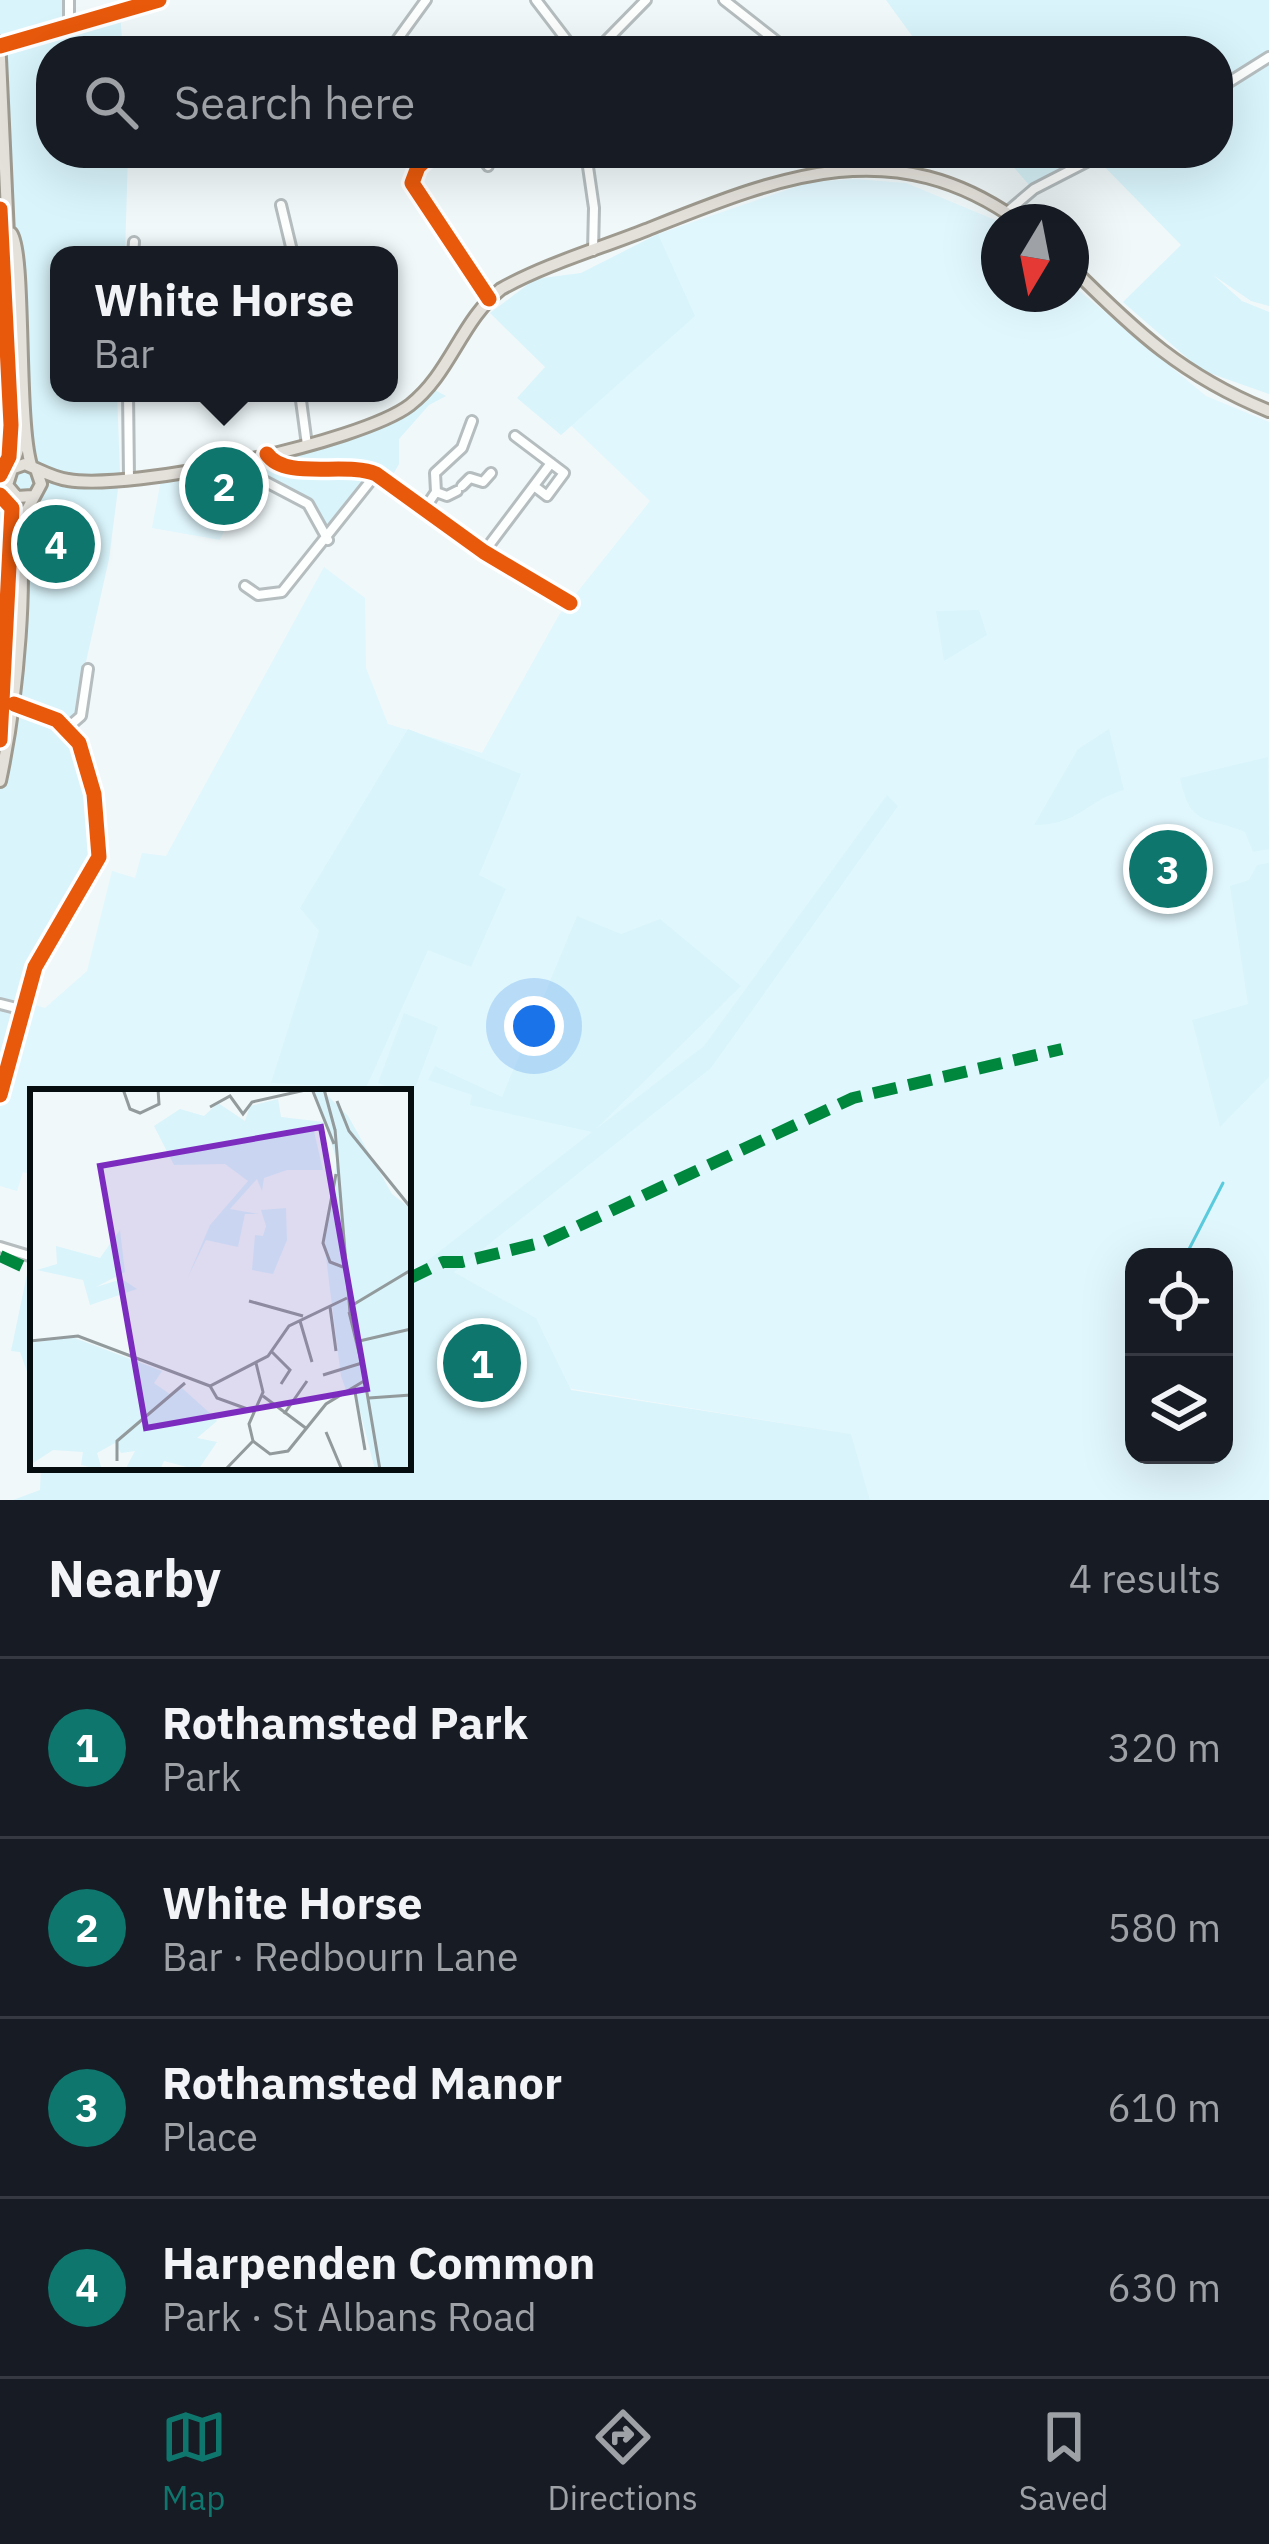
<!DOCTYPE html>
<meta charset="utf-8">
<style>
:root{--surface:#171b24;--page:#20242c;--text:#f1f3f6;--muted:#9ea1a6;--line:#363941;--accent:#0f766e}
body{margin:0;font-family:"IBM Plex Sans",sans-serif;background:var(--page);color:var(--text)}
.controls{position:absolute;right:36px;bottom:36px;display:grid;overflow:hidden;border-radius:24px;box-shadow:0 12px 48px #0002}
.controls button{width:108px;height:108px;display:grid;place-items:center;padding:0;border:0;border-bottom:3px solid var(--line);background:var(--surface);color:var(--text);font:60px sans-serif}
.compass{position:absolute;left:981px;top:204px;width:108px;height:108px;border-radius:50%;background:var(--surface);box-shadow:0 12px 48px #0002;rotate:190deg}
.you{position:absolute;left:534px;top:1026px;width:42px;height:42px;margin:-30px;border:9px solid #fff;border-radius:50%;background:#1a73e8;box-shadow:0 0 0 18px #1a73e833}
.badge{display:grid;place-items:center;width:78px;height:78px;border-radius:50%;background:var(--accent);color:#fff;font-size:39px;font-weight:700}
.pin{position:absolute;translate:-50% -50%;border:6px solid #fff;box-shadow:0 3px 12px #0006}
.popup{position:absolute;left:50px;top:246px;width:348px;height:156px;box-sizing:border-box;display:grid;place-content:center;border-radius:24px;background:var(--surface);filter:drop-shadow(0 3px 9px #0005);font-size:39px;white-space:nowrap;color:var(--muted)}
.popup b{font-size:45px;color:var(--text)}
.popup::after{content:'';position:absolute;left:50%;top:100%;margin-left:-24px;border:24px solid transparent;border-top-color:var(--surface)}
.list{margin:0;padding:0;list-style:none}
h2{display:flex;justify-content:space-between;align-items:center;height:156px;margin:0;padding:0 48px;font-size:51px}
h2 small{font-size:39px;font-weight:400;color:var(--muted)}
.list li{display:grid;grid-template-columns:78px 1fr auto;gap:36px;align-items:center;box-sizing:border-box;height:180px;padding:0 48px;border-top:3px solid var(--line)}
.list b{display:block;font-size:45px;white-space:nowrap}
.list p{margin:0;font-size:39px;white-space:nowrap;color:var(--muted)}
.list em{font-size:39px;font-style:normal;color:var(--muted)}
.icon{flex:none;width:66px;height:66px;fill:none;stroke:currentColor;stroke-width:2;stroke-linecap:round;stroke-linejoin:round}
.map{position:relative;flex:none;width:1269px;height:1500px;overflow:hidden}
.search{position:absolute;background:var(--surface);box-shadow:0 12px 48px #0002;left:36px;right:36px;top:36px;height:132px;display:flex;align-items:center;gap:30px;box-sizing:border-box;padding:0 42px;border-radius:48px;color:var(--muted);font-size:45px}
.sheet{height:876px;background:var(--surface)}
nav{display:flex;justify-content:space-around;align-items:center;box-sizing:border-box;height:168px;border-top:3px solid var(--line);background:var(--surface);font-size:33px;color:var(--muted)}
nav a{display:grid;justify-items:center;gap:6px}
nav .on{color:var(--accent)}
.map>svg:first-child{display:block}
.built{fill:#e0f7fd;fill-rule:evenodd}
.green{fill:#d9f4fb}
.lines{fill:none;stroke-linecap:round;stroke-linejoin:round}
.stream{stroke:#5acbdd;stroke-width:3}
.minor-casing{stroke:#b5bdbf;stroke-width:14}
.major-casing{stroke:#9e9a8f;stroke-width:16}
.minor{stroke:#fdfefe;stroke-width:8}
.major{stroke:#e4e1db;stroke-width:10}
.quiet{stroke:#00873e;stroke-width:12;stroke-dasharray:24 12;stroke-linecap:butt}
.cycleway-casing{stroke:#fff;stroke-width:22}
.cycleway{stroke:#e8590c;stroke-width:15}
.inset-road{fill:none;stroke:#929a9c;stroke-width:3}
.view{fill:#7b2cbf;fill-opacity:0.15;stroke:#7b2cbf;stroke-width:6}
.inset-edge{fill:none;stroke:#050d0f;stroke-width:6}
</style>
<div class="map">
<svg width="1269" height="1500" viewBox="0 0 1269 1500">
<rect width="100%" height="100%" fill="#f0f8fa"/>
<path class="built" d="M855 179 906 183 1000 222 999 294H1071V284L1206 396 1269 422V1500H870L850 1434 567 1388 535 1318 452 1271 408 1287V1092H33V1175L23 1172 17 1191 0 1186V1103L25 1002 45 1008 87 971 112 871 135 878 142 853 166 856 324 567 365 598 366 668 388 724 482 753 559 615 650 501 538 394 658 234 810 182ZM1134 1257H1224V1455H1134Z
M232 466 249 478 220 540 152 528 161 480Z"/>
<path class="green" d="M0 0H69L70 25 120 13 123 51H51V153H128L125 255H59V393H117L120 473 109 559 83 675 79 732 95 857 27 977 0 1084Z
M886 0H1269V306L1251 301 1213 275 1242 301 1269 312V394L1201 370 1123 302 1181 245 1094 156 1030 186 1001 153H1218V51H923Z
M658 234 695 316 561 435 517 398 545 367 490 313 535 279 581 273Z
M433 389 446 396 429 405 399 439V464L391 478 363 466 277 459 387 425Z
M251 463 363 471 370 475 327 533 311 502 250 470Z
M979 610 987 635 944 661 936 611Z
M408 729 521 774 479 875 506 889 471 967 428 950 366 1088 271 1083 319 931 300 908Z
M1109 729 1124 790C1085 801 1080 825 1034 825L1078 749Z
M1268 757 1269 849 1253 852 1245 832C1207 816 1190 828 1180 778Z
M887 795 898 806 711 1068 454 1272 536 1318 571 1390 851 1434 870 1500H13L40 1490 41 1467H408V1276L592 1132 470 1105 472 1095 428 1080 435 1066 502 1097 577 916 621 934 660 919 741 986 596 1129 704 1046Z
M1269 863V1077L1220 1127 1192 1020 1248 1004 1230 886 1249 880 1257 865Z
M404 1013 438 1027 412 1096 378 1083Z
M30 1260 33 1261V1388L20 1352 11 1351Z"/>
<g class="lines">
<path class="stream" d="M1185 1257 1223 1183"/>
<g class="minor-casing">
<path id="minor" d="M69 0V29
M536 0 575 51
M724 0 789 51
M0 46 159 0
M389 51 426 0
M596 51 646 0
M1218 89 1269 57
M433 153 418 167 412 183 489 299
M480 153 488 166
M586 153 594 208 593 251
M861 153 869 168
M840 168 846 153
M281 205 293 255
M1007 212 1034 189 1104 153
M133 255 134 242
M128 393 129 478
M300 393 307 445
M515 436 564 473 547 496 534 486
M267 455C288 480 346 461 376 474L484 552 570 603
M243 459 249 473 308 504 328 540
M462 486 470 478 483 482 491 473
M436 492 435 473 462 448 472 421
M425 508 436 492 447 496 457 491
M484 552 551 463
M245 586 258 595 282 592 376 474
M66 729 81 716 88 669
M0 1004 20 1009
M0 1095 35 967 99 857 94 794 79 743 57 720 14 704
M0 1247 33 1257"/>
</g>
<g class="major-casing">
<path id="major" d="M0 42V56
M0 58 11 301 17 312
M11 233C26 250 17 418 31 465
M1071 267C1136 332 1183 376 1269 411
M22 437 7 485 17 497 32 496
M11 469 25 464C40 470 53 478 68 480 131 491 360 443 410 405 450 374 461 321 501 289 546 264 598 249 646 230 777 178 891 129 1020 222
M20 523 41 484 36 469
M0 781C15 711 33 562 13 495"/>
</g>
<use href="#minor" class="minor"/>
<use href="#major" class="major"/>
<path class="quiet" d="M0 1256 33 1271
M408 1279 443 1262H462L544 1242 853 1098 1062 1049"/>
<g class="cycleway-casing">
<path id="cycleway" d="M0 46 159 0
M433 153 418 167 412 183 489 299
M0 209 11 425 9 457 0 475
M267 454C285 481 347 461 376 474L484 552 570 603
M0 495 12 508 0 740
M0 1095 35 967 99 857 94 794 79 743 57 720 14 704"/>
</g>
<use href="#cycleway" class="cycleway"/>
</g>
<g transform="translate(30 1089)">
<rect width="381" height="381" fill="#f0f8fa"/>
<path d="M291 0 318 27 362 105 381 120V381H345L324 298 316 301 311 287 294 153 307 72 284 1ZM248 10 251 28 294 33 284 42 293 81H257L234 89 232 102 227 90 200 120 229 125H215L208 158 176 151 158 188 180 136 218 92 195 75 144 76 124 37 150 20 174 27 188 14 215 32 220 17ZM256 119 257 151 243 185 222 181 225 146 233 147 236 137 231 121ZM90 141 95 183 66 198 92 190 107 200 60 216 53 191 7 181 27 175 26 157 70 169ZM42 248 132 282 124 294 141 306 152 299 183 327 187 332 167 349 187 353 168 381 134 372 130 381H95L105 362 91 364 85 354 67 364 72 381 51 376 53 363 23 361 0 376V254Z" fill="#d9f4fb"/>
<path class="inset-road" d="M93 0 100 20 110 24 129 15 128 0M282 0 304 55M294 0 305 41M307 12 319 42 381 119M180 18 200 7 213 25 222 13 280 0M305 40 320 224M306 85 293 154 300 173 313 178M219 212 273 227M321 217 381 181M300 218 306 262M319 223 332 276M270 232 282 273M0 252 48 247 180 297 238 267 259 237 317 209M325 253 381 240M242 263 260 281 251 295M332 274 350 381M293 286 332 274M180 297 187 309 223 322M324 297 335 361M233 307 277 340M339 309 381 306M254 325 277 292M296 343 312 381M223 352 240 365 258 362 296 315 334 292M223 352 219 335 233 303 226 274M87 372V352L155 294M195 381 223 352"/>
<path class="view" d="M291 38 337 300 116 339 70 77Z"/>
<rect width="381" height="381" class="inset-edge"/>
</g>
</svg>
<div class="controls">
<button><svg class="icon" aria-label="locate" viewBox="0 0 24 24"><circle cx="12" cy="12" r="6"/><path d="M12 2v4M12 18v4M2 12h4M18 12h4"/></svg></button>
<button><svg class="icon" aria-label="layers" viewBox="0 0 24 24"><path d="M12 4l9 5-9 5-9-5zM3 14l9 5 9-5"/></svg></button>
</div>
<svg class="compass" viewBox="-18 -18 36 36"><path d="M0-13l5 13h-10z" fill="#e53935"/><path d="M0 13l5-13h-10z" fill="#9ea1a6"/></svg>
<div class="you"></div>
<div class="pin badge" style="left:482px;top:1363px">1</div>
<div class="pin badge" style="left:224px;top:486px">2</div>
<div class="popup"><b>White Horse</b>Bar</div>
<div class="pin badge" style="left:1168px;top:869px">3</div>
<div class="pin badge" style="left:56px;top:544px">4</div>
<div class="search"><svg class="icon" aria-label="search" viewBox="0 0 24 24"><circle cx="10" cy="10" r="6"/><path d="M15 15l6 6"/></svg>Search here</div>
</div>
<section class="sheet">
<h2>Nearby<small>4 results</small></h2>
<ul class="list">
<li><span class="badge">1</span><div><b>Rothamsted Park</b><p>Park</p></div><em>320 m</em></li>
<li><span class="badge">2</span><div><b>White Horse</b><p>Bar · Redbourn Lane</p></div><em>580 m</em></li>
<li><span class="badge">3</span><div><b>Rothamsted Manor</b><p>Place</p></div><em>610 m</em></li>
<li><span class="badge">4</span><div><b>Harpenden Common</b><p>Park · St Albans Road</p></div><em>630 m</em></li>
</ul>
</section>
<nav>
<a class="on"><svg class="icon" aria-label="map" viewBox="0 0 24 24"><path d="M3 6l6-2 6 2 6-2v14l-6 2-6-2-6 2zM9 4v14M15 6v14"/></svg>Map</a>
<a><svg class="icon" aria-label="directions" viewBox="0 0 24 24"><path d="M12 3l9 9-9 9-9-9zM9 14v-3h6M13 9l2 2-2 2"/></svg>Directions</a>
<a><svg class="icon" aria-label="saved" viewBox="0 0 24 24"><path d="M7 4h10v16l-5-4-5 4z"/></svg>Saved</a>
</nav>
